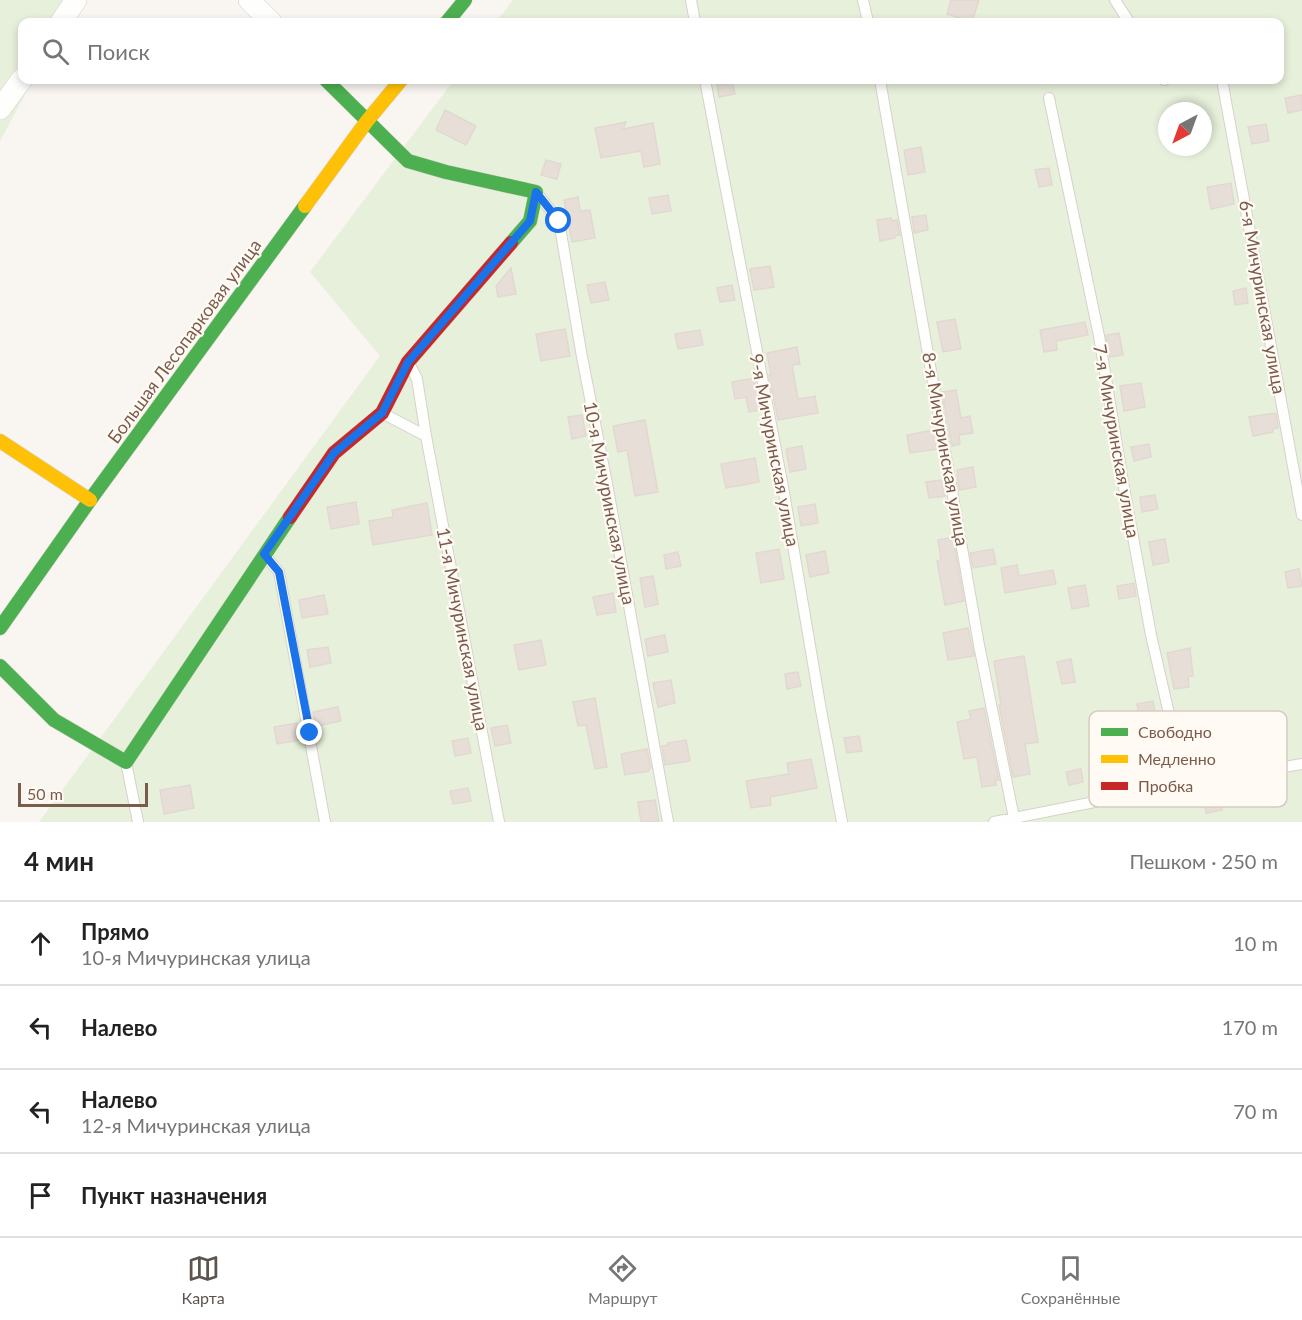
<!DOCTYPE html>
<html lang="ru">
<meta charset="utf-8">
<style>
:root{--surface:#fff;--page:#f6f6f6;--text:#222;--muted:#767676;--line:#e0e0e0;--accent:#5d544f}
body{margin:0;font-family:Lato,sans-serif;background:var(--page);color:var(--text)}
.compass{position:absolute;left:1158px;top:102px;width:54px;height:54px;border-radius:50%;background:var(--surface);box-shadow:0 3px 9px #0003;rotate:221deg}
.scale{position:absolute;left:18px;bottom:15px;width:130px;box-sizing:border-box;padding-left:6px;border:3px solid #7a5c4d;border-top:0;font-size:16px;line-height:21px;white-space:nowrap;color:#7a5c4d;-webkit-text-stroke:4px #fffaf3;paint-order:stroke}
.stop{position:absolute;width:18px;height:18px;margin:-14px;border:4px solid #1a73e8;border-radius:50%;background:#fff}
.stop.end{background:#1a73e8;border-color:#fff;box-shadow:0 2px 6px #0008}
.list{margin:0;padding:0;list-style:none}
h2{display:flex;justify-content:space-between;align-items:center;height:78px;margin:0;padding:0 24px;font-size:26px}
h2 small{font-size:20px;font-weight:400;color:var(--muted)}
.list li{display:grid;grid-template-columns:39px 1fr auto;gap:18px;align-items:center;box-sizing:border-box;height:84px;padding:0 24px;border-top:2px solid var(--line)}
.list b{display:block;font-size:22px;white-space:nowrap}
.list p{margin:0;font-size:20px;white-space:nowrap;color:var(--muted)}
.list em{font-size:20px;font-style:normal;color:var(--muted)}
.icon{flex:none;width:33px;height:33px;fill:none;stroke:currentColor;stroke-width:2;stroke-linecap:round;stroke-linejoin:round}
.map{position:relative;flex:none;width:1302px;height:822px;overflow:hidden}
.search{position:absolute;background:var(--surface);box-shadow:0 3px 9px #0003;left:18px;right:18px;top:18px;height:66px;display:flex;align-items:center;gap:15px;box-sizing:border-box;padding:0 21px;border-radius:12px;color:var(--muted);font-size:22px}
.sheet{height:414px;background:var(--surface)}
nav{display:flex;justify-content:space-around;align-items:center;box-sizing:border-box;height:84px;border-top:2px solid var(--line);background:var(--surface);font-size:16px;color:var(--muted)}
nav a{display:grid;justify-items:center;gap:3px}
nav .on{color:var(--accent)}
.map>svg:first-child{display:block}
.green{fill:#e7f0db;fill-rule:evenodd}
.building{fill:#e6ded7;stroke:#e2d8d2;stroke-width:1.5}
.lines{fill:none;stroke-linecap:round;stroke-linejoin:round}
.lane-casing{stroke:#d7d1cb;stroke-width:12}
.street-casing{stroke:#d7d1cb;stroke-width:22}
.fast-casing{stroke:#d9d2cb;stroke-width:15}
.slow-casing{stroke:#d9d2cb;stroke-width:15}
.jam-casing{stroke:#d9d2cb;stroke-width:15}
.lane{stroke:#fefefd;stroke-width:10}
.street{stroke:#fefefd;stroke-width:21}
.fast{stroke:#4caf50;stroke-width:14}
.slow{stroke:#ffc107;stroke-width:14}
.jam{stroke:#c62828;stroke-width:14}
.route{stroke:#1a73e8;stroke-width:8}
.labels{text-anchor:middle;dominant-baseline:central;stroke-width:4.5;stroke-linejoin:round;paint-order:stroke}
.street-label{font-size:18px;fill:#7a5c4d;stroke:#fffaf3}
.key{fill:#fffaf3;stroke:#d7cbc1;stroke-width:1.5}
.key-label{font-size:16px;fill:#7a5c4d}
</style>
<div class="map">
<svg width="1302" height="822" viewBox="0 0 1302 822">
<rect width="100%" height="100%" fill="#f9f5f0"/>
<path class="green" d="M0 0H76L64 22H22V80H33L0 141Z
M513 0H1302V822H39L380 356 310 272 454 80H1280V22H496ZM1167 111H1203V147H1167Z"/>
<path class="building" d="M951 0H979L972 22 947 14Z
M716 80H732L735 94 719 97Z
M1302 95V110L1288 113 1285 98Z
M445 110 476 126 466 145 436 130Z
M626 122 623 129 653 123 660 164 644 167 641 151 601 158 595 128Z
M1266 124 1269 141 1252 144 1248 127Z
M921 147 925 172 908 175 904 150Z
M546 160 561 164 557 179 541 175Z
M1049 168 1052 185 1039 187 1035 170Z
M1231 183 1234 204 1211 209 1207 187Z
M668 195 671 211 652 214 649 198Z
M578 197 580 211 590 210 595 238 572 242 564 200Z
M926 215 928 230 914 233 912 217Z
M891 218 892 221 897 220 900 235 895 236V238L880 241 877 220Z
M770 266 774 287 754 290 750 269Z
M511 268 516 294 498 297 496 286Z
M605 282 609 300 591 303 587 285Z
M732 285 735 300 720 302 717 288Z
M1246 288 1248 303 1235 305 1233 291Z
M955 319 961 349 943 352 937 322Z
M1085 322 1088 335 1056 341 1057 350 1044 352 1040 330Z
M565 329 570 356 541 361 536 334Z
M700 330 703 345 678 349 675 334Z
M1119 333 1123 355 1110 357 1106 335Z
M797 347 800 364 792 365 798 399 815 396 818 413 778 420 769 375H771L767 353Z
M754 378 761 410 749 412 746 397 735 399 732 382Z
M1141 383 1145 407 1124 411 1120 386Z
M956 390 961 418 970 416 973 433 959 435 960 444 952 446 942 392Z
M1276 413 1278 428 1272 429 1273 432 1253 436 1249 417Z
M582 415 586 436 572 439 568 417Z
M645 420 658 492 635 496 627 450 618 452 613 426Z
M934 430 937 449 910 453 907 435Z
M1149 444 1151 457 1134 461 1131 447Z
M802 446 806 469 790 472 786 449Z
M755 458 759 482 726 488 721 464Z
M973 467 976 487 959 490 957 470Z
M942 480 945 496 929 498 926 482Z
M1155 495 1158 509 1142 512 1140 497Z
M356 502 359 524 331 529 327 507Z
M427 503 432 535 373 545 369 521 393 517 392 510Z
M815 504 818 523 801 526 798 507Z
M953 537 964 601 945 605 937 561 941 560 938 540Z
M1165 539 1169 562 1153 565 1149 542Z
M779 549 784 579 761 583 756 553Z
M993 549 996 564 973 568 970 553Z
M825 551 829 573 810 577 806 555Z
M678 552 681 566 666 569 664 555Z
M1017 565 1019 576 1053 570 1056 584 1005 593 1001 568Z
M1299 569 1302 586 1288 588 1285 572Z
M653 576 658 604 645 607 640 578Z
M1134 583 1136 596 1119 599 1117 586Z
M1085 585 1089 606 1072 609 1068 588Z
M613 593 616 612 597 615 593 597Z
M324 595 328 614 302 618 299 600Z
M968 628 974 656 948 660 943 633Z
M665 635 668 652 648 656 645 639Z
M541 640 546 665 519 670 514 645Z
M328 647 331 663 310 667 307 650Z
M1190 648 1193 676 1188 677 1189 687 1174 689 1167 653Z
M1024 656 1038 742 1025 744 1030 774 1013 777 999 705H1001L994 661Z
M1071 659 1075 682 1062 684 1057 662Z
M798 672 801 686 787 689 785 674Z
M671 680 675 703 658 707 653 683Z
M595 698 607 767 595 769 586 725 578 726 573 702Z
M1153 701 1156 716 1140 719 1137 704Z
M338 707 341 721 316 726 313 712Z
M984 708 999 780H995L996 785 982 787 977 757 964 759 957 722 971 719 969 711Z
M297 723 300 740 277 744 274 727Z
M507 725 511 743 495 746 491 728Z
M859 736 862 751 847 753 844 738Z
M468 738 471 753 455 756 452 741Z
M686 740 690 761 665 765 662 746 668 745V743Z
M647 749 651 768H649V771L625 775 621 754Z
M811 759 817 788 770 797 771 805 751 808 746 781 789 774 787 763Z
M1081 769 1083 782 1069 785 1066 772Z
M190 785 194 808 164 814 160 790Z
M468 788 471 801 453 804 450 791Z
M1220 797 1222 810 1206 813 1204 800Z
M655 800 659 822H641L638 802Z"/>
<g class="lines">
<g class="lane-casing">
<path id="lane" d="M691 0 695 22
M863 0 868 22
M1115 0 1129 22
M705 80 783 487 821 710 842 822
M880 80 979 645 1014 818
M1164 80H1165
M1222 80 1302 515
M1049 98 1099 336 1123 482 1151 635 1185 784
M540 197 559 221 582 357 608 489 668 822
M410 365 417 379 426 436 499 822
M384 414 426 436
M264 554 279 572 325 822
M126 762 138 822
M994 822 1185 784 1302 764"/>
</g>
<g class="street-casing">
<path id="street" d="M249 0 271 22
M61 22 76 0
M0 109 22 79"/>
</g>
<g class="fast-casing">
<path id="fast" d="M447 22 465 0
M326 80 408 161 446 172 536 192 530 221 511 243
M0 628 90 500 305 206
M0 666 54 720 126 762 290 517"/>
</g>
<g class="slow-casing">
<path id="slow" d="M305 206 367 121 401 80
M0 441 90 500"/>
</g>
<g class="jam-casing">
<path id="jam" d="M290 517 334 453 382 413 408 362 511 243"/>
</g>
<use href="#lane" class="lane"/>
<use href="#street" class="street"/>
<use href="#fast" class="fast"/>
<use href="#slow" class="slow"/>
<use href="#jam" class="jam"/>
</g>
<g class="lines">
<path class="route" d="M310 733 279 572 264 554 334 453 382 413 408 362 530 221 536 192 559 221"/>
</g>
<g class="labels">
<g class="street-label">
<text transform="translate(1263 297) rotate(80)">6-я Мичуринская улица</text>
<text transform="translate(184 341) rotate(-54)">Большая Лесопарковая улица</text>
<text transform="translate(1117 441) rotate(80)">7-я Мичуринская улица</text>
<text transform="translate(946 449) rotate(80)">8-я Мичуринская улица</text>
<text transform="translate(775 450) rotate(79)">9-я Мичуринская улица</text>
<text transform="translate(610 503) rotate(79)">10-я Мичуринская улица</text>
<text transform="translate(463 629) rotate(79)">11-я Мичуринская улица</text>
</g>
</g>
<rect x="1089" y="711" width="198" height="96" rx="9" class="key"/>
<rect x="1101" y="728" width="27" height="8" fill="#4caf50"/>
<rect x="1101" y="755" width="27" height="8" fill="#ffc107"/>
<rect x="1101" y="782" width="27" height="8" fill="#c62828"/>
<g class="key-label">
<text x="1138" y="738">Свободно</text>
<text x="1138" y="765">Медленно</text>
<text x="1138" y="792">Пробка</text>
</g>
</svg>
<svg class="compass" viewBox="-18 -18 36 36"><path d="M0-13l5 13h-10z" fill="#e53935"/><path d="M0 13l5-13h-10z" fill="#767676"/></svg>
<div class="scale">50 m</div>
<div class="stop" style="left:559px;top:221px"></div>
<div class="stop end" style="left:310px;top:733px"></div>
<div class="search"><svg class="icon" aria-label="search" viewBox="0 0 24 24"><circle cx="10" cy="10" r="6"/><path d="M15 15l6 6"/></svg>Поиск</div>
</div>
<section class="sheet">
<h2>4 мин<small>Пешком · 250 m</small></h2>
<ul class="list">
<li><svg class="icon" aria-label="ahead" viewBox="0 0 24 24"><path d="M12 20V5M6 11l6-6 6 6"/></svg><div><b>Прямо</b><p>10-я Мичуринская улица</p></div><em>10 m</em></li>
<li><svg class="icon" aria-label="left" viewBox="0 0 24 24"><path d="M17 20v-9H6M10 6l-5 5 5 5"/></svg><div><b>Налево</b></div><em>170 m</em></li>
<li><svg class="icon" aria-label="left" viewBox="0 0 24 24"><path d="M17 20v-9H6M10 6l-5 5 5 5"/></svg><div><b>Налево</b><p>12-я Мичуринская улица</p></div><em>70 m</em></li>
<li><svg class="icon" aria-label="arrive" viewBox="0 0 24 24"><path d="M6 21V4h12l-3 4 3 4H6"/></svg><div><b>Пункт назначения</b></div></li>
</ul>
</section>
<nav>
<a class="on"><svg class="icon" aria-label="map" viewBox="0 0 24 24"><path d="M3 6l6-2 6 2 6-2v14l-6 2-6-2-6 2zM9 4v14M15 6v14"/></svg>Карта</a>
<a><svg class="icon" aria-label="directions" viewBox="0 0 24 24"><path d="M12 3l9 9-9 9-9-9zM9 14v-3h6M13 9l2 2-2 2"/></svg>Маршрут</a>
<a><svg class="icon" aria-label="saved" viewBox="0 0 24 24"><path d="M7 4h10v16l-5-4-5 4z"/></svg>Сохранённые</a>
</nav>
